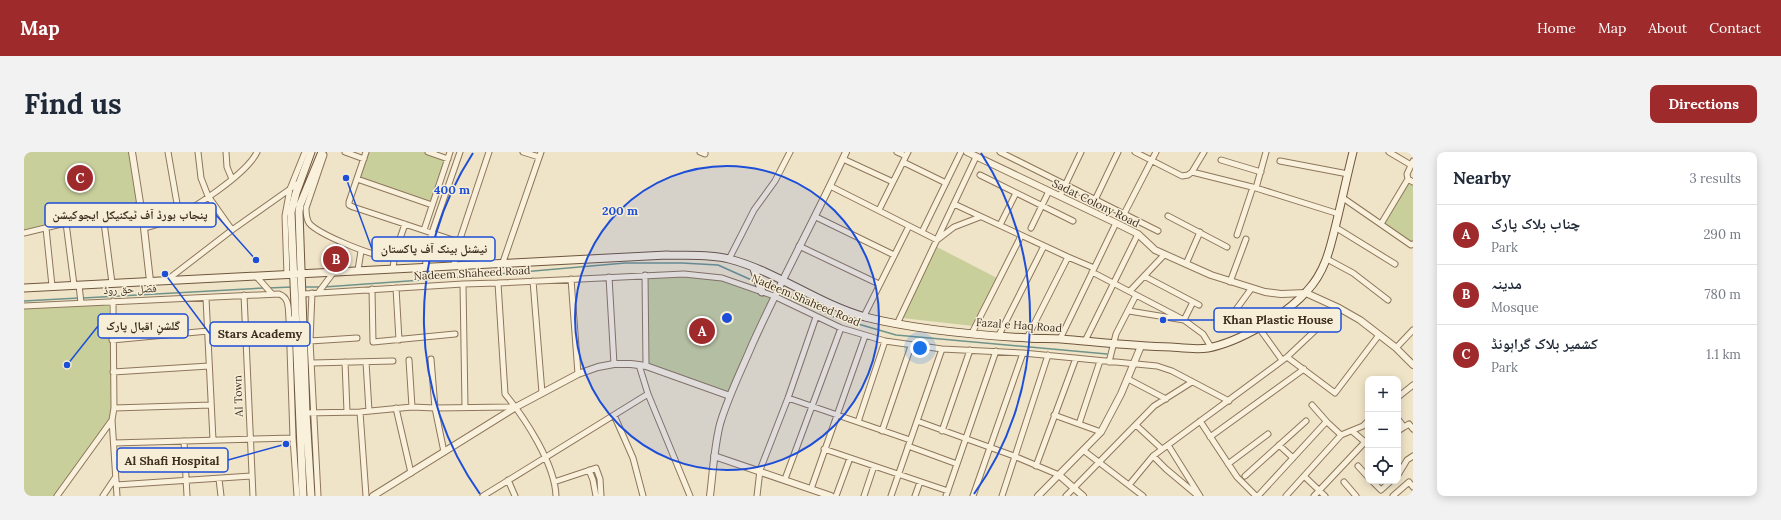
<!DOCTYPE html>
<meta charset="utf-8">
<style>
:root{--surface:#fff;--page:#f2f2f3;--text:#1f2937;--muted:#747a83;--line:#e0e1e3;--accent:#9e2a2b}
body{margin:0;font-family:Lora,"Noto Naskh Arabic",serif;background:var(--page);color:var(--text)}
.controls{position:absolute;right:12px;bottom:12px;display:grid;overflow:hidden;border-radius:8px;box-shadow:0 2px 10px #0003}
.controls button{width:36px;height:36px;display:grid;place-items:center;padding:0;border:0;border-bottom:1px solid var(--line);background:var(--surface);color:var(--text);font:20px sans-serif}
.you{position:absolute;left:896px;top:196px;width:14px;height:14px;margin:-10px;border:3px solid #fff;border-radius:50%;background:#1a73e8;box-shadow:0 0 0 6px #1a73e833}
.badge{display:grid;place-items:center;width:26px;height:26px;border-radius:50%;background:var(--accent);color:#fff;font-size:13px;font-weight:700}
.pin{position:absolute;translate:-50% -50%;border:2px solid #fff;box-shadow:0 1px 4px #0006}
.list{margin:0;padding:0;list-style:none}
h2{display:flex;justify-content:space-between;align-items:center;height:52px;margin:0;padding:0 16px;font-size:17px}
h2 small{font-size:13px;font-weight:400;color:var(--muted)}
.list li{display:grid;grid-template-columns:26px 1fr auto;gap:12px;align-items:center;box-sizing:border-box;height:60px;padding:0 16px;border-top:1px solid var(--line)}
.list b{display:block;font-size:15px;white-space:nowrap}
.list p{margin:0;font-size:13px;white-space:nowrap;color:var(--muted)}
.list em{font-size:13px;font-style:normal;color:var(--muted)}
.icon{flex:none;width:22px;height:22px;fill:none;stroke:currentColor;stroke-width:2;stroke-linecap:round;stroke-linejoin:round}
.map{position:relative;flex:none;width:1389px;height:344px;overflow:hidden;border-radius:8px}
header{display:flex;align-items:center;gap:24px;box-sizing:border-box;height:56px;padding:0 20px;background:var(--accent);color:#fff}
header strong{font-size:19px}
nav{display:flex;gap:22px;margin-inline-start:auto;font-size:14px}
.intro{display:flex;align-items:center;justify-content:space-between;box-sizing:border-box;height:96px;padding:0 24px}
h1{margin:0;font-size:28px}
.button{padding:10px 18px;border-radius:8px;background:var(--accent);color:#fff;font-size:14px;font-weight:700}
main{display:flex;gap:24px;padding:0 24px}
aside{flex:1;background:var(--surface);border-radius:8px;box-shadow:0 2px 10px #0003}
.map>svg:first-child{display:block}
.green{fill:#c9cf9b}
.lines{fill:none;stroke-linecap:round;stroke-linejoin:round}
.stream{stroke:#6f938a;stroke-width:1.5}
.minor-casing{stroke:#8d765c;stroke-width:7}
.tertiary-casing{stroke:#8d765c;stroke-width:8}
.secondary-casing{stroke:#6f573f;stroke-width:9}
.minor{stroke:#faf1dc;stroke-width:5}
.tertiary{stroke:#faf1dc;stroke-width:6}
.secondary{stroke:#faf1dc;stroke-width:7}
.ring{fill:none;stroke:#1d4ed8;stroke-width:2}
.labels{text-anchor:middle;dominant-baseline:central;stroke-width:3;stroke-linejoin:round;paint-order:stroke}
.street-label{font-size:11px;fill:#3d2e20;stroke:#f7eed8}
.centre{fill:#1d4ed8;stroke:#f7eed8;stroke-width:2}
.ring-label{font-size:12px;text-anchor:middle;font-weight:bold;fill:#1d4ed8;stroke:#f7eed8;stroke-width:3;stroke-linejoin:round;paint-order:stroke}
.leader{fill:none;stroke:#1d4ed8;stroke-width:1.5}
.callout-dot{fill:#1d4ed8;stroke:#f7eed8;stroke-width:1.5}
.callout{fill:#f7eed8;stroke:#1d4ed8;stroke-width:1.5}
.callout-label{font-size:12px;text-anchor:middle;font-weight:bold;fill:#3d2e20}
</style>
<header>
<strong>Map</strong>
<nav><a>Home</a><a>Map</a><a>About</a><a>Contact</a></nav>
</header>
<div class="intro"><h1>Find us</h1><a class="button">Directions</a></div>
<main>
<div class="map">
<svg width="1389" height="344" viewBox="0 0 1389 344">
<rect width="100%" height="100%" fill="#f0e4c8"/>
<path class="green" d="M0 0H108L116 53 0 81Z
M344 0H400L421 7 406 50 335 25Z
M1384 27 1389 30V92L1357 72Z
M911 94 975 127 949 174 878 166Z
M660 122 698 126 750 144 706 244 622 214 621 123Z
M85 153 88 268 34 344H0V157Z"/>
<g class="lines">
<path class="stream" d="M737 132 752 138
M280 135H296
M300 135 440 125 601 111H658L694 113 732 130
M244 136 268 135
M756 140 810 165 872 183 1083 202
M59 146 240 136
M0 149 55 146"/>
<g class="minor-casing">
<path id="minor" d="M144 0 155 63
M174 0 177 26 184 44 208 78
M202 0 203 15 208 27
M321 0 340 7
M342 0 325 50V53L329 55 435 90
M404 0 424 7
M499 0 515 5
M676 0 681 2V0
M873 0 882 4
M976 0 1134 79
M1111 0 1158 24 1164 23 1168 20 1232 36
M1242 0 1232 36 1315 62
M1365 0 1387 13
M300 3 282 56C282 61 282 66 285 71 294 82 347 104 362 104 366 104 369 101 373 101 383 100 392 101 401 101
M819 7 869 30
M1197 8 1237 20
M1256 9 1324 22
M879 10 922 31
M1168 20 1180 0
M956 23 1049 69
M333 27 408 53
M1384 27 1383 22 1389 9
M806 34 913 88 930 75 956 65
M1036 44 1057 0
M1319 46 1387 93 1389 92
M1071 48 1094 0
M930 52 1044 105 1070 116
M855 58 884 0
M1100 62 1132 0
M79 63 88 131
M1144 64 1203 95
M792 65 870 103
M42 71 50 133
M1357 72 1384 27 1389 30
M976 73 992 41
M1311 75 1371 112
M22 76 28 134
M120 76C128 74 136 72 144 69 166 59 223 22 233 0
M1007 76 1025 39
M400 78 426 0
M898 80 937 0
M0 81 116 53
M1213 83 1229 35
M775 94 855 132
M705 107 730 58 751 29 766 0
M1303 107 1329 121 1364 148
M479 110 517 0
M1162 112 1176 80
M430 113 435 90 465 0
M402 114 401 101 436 0
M369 116 371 101 381 72
M334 118 337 99
M1068 120 1160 168 1179 182 1187 195
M263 123 261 64 266 37 281 0
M621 123 622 214
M232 124 248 142
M1120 124 1175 153
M585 125 590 212
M547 127 554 222
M143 128 208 78 276 30
M509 129 518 241
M1206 130 1222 87
M474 131 481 242C501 266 531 312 532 344
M439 132 441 255
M55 133 57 151
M372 136 375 188
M348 137 349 190 431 182
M1106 139 1140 103
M288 141 286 189 294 344
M294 141 309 121
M279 142 439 132 474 131 660 122 698 126 750 144 817 176 861 189 918 197 999 201 1133 214 1148 219 1205 249
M220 143 229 344
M182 146 189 288
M89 149 90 256 88 268 93 344
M0 154 255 142C266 146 264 157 265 167
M1105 159 1160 168 1169 150
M840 164 885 74
M1198 171 1211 159 1227 137
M873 172 952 5
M1235 176 1258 208
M948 181 997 84
M975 183 1020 94
M1003 186 1044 105
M1036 187 1092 71
M88 188 184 179
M286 189 333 186
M1061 189 1114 82
M1372 196 1389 178
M1263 205 1311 241 1355 183
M407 207 411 256 420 300
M385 208 388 255
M321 210 323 260
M342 210 345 259
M1085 210 1092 182 1112 143
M288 211 369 209
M615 213 624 242 666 344
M89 220 185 214
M1104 227 1142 247
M1374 245 1389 233
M764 246 886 288
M1288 253 1303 270 1317 283 1339 274 1344 269
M90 256 187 253
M372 256 387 321
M336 260 342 344
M282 261 336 260 388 255 411 256 492 255
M590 263 609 306 619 344
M1030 263 1077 280
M1374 267 1380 275 1385 272 1389 277
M893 269 990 304 1035 323
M1176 269 1213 325 1232 344
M834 270 861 189
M1055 272 1076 209
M1112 273 1138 297
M858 279 887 194
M918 279 946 198
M1374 279 1380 275
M1186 285 1280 217
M269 286 273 344
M160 289 163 344
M90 291 269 286 265 167H271
M1144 293 1176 344
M1255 293 1269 306
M884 294 933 312
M800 297 924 339
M1059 298 1119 344
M1129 304 1142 317 1173 343
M1204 312 1244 282
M1012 314 1052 206
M1334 314 1344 325
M565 318 569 328 572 344
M1374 323 1383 308 1389 304
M1221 324 1282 269
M1280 324 1301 344
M195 327 197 344
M761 327 817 176
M484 328 491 344
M1348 329 1357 338 1367 329
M530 330 572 316 576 327 577 344
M1320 330 1332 344
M92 333 227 324
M1105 333 1129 304 1263 205 1315 156
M787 337 841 184
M33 344 88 268
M79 344 91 326
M459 344 624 242
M733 344 736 318 764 246 792 165
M812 344 826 306
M840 344 850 314
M867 344 918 197
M891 344 896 330
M922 344 972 199
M949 344 999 201
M978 344 1024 203
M1042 344 1130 254 1168 230
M1234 344 1302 270
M1262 344 1317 283
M1290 344 1341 290 1328 279
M1369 344 1385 330 1389 335"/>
</g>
<g class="tertiary-casing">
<path id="tertiary" d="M108 0 120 76 126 129
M943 0 1092 71 1114 82 1131 98 1187 123 1241 140 1257 142 1282 141 1315 156 1336 168 1371 195 1389 213
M690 304 807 344
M1035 323 1059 344
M349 344 492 255 554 222 574 215 590 212H607L622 214 706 244
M686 344C689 320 690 296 696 272 704 245 717 219 728 193 757 128 792 65 822 0
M1014 344 1077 280 1097 242 1117 194"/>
</g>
<g class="secondary-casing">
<path id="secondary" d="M730 117 738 140
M0 136 643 103C663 104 685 102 705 107 752 119 794 152 841 165 893 178 950 183 1004 186 1015 187 1026 186 1037 187 1074 190 1110 194 1147 195 1159 196 1173 198 1184 196 1215 190 1262 163 1283 139 1301 120 1306 97 1312 72 1318 48 1323 24 1329 0
M279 344 267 60 272 41 287 0
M287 344 282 261 275 60 276 53 298 0"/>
</g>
<use href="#minor" class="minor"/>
<use href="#tertiary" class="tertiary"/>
<use href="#secondary" class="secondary"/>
</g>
<circle cx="703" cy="166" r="152" fill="#1d4ed8" fill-opacity=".12"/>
<g class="ring">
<circle cx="703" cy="166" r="152"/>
<path d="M456 342A303 303 0 0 1 449 1M957 1A303 303 0 0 1 950 342"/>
</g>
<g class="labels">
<g class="street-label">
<text transform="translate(1072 51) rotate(26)">Sadat Colony Road</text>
<text transform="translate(448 121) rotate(-3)">Nadeem Shaheed Road</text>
<text transform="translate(106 137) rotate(-2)">فضل حق روڈ</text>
<text transform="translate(782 148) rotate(23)">Nadeem Shaheed Road</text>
<text transform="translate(995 173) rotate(4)">Fazal e Haq Road</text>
<text transform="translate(214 244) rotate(-92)">AI Town</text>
</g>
</g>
<circle cx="703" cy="166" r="6" class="centre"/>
<g class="ring-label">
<text x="428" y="42">400 m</text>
<text x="596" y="63">200 m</text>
</g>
<path class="leader" d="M232 108L192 63M322 26L348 97M1139 168L1190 168M43 213L74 174M141 122L186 182M262 292L204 308"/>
<g class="callout-dot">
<circle cx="232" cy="108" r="4"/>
<circle cx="322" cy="26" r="4"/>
<circle cx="1139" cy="168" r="4"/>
<circle cx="43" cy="213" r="4"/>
<circle cx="141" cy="122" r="4"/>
<circle cx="262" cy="292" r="4"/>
</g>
<g class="callout">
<rect x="21" y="51" width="171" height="24" rx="4"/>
<rect x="348" y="85" width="123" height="24" rx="4"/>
<rect x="1190" y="156" width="127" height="24" rx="4"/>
<rect x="74" y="162" width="90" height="24" rx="4"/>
<rect x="186" y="170" width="100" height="24" rx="4"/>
<rect x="93" y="296" width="111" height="24" rx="4"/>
</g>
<g class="callout-label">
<text x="106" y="67">پنجاب بورڈ آف ٹیکنیکل ایجوکیشن</text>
<text x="410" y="101">نیشنل بینک آف پاکستان</text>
<text x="1254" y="172">Khan Plastic House</text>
<text x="119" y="178">گلشنِ اقبال پارک</text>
<text x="236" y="186">Stars Academy</text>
<text x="148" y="313">Al Shafi Hospital</text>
</g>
</svg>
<div class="controls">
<button>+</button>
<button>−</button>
<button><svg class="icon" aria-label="locate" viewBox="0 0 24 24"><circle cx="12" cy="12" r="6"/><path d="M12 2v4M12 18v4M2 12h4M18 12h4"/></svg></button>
</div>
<div class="you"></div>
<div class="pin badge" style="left:678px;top:179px">A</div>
<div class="pin badge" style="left:312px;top:107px">B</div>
<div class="pin badge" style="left:56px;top:26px">C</div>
</div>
<aside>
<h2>Nearby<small>3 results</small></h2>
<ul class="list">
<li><span class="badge">A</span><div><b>چناب بلاک پارک</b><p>Park</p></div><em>290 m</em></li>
<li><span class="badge">B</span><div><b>مدینہ</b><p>Mosque</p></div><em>780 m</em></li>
<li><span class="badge">C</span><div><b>کشمیر بلاک ﮔﺮﺍﮨﻮﻧﮉ</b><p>Park</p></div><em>1.1 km</em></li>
</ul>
</aside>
</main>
